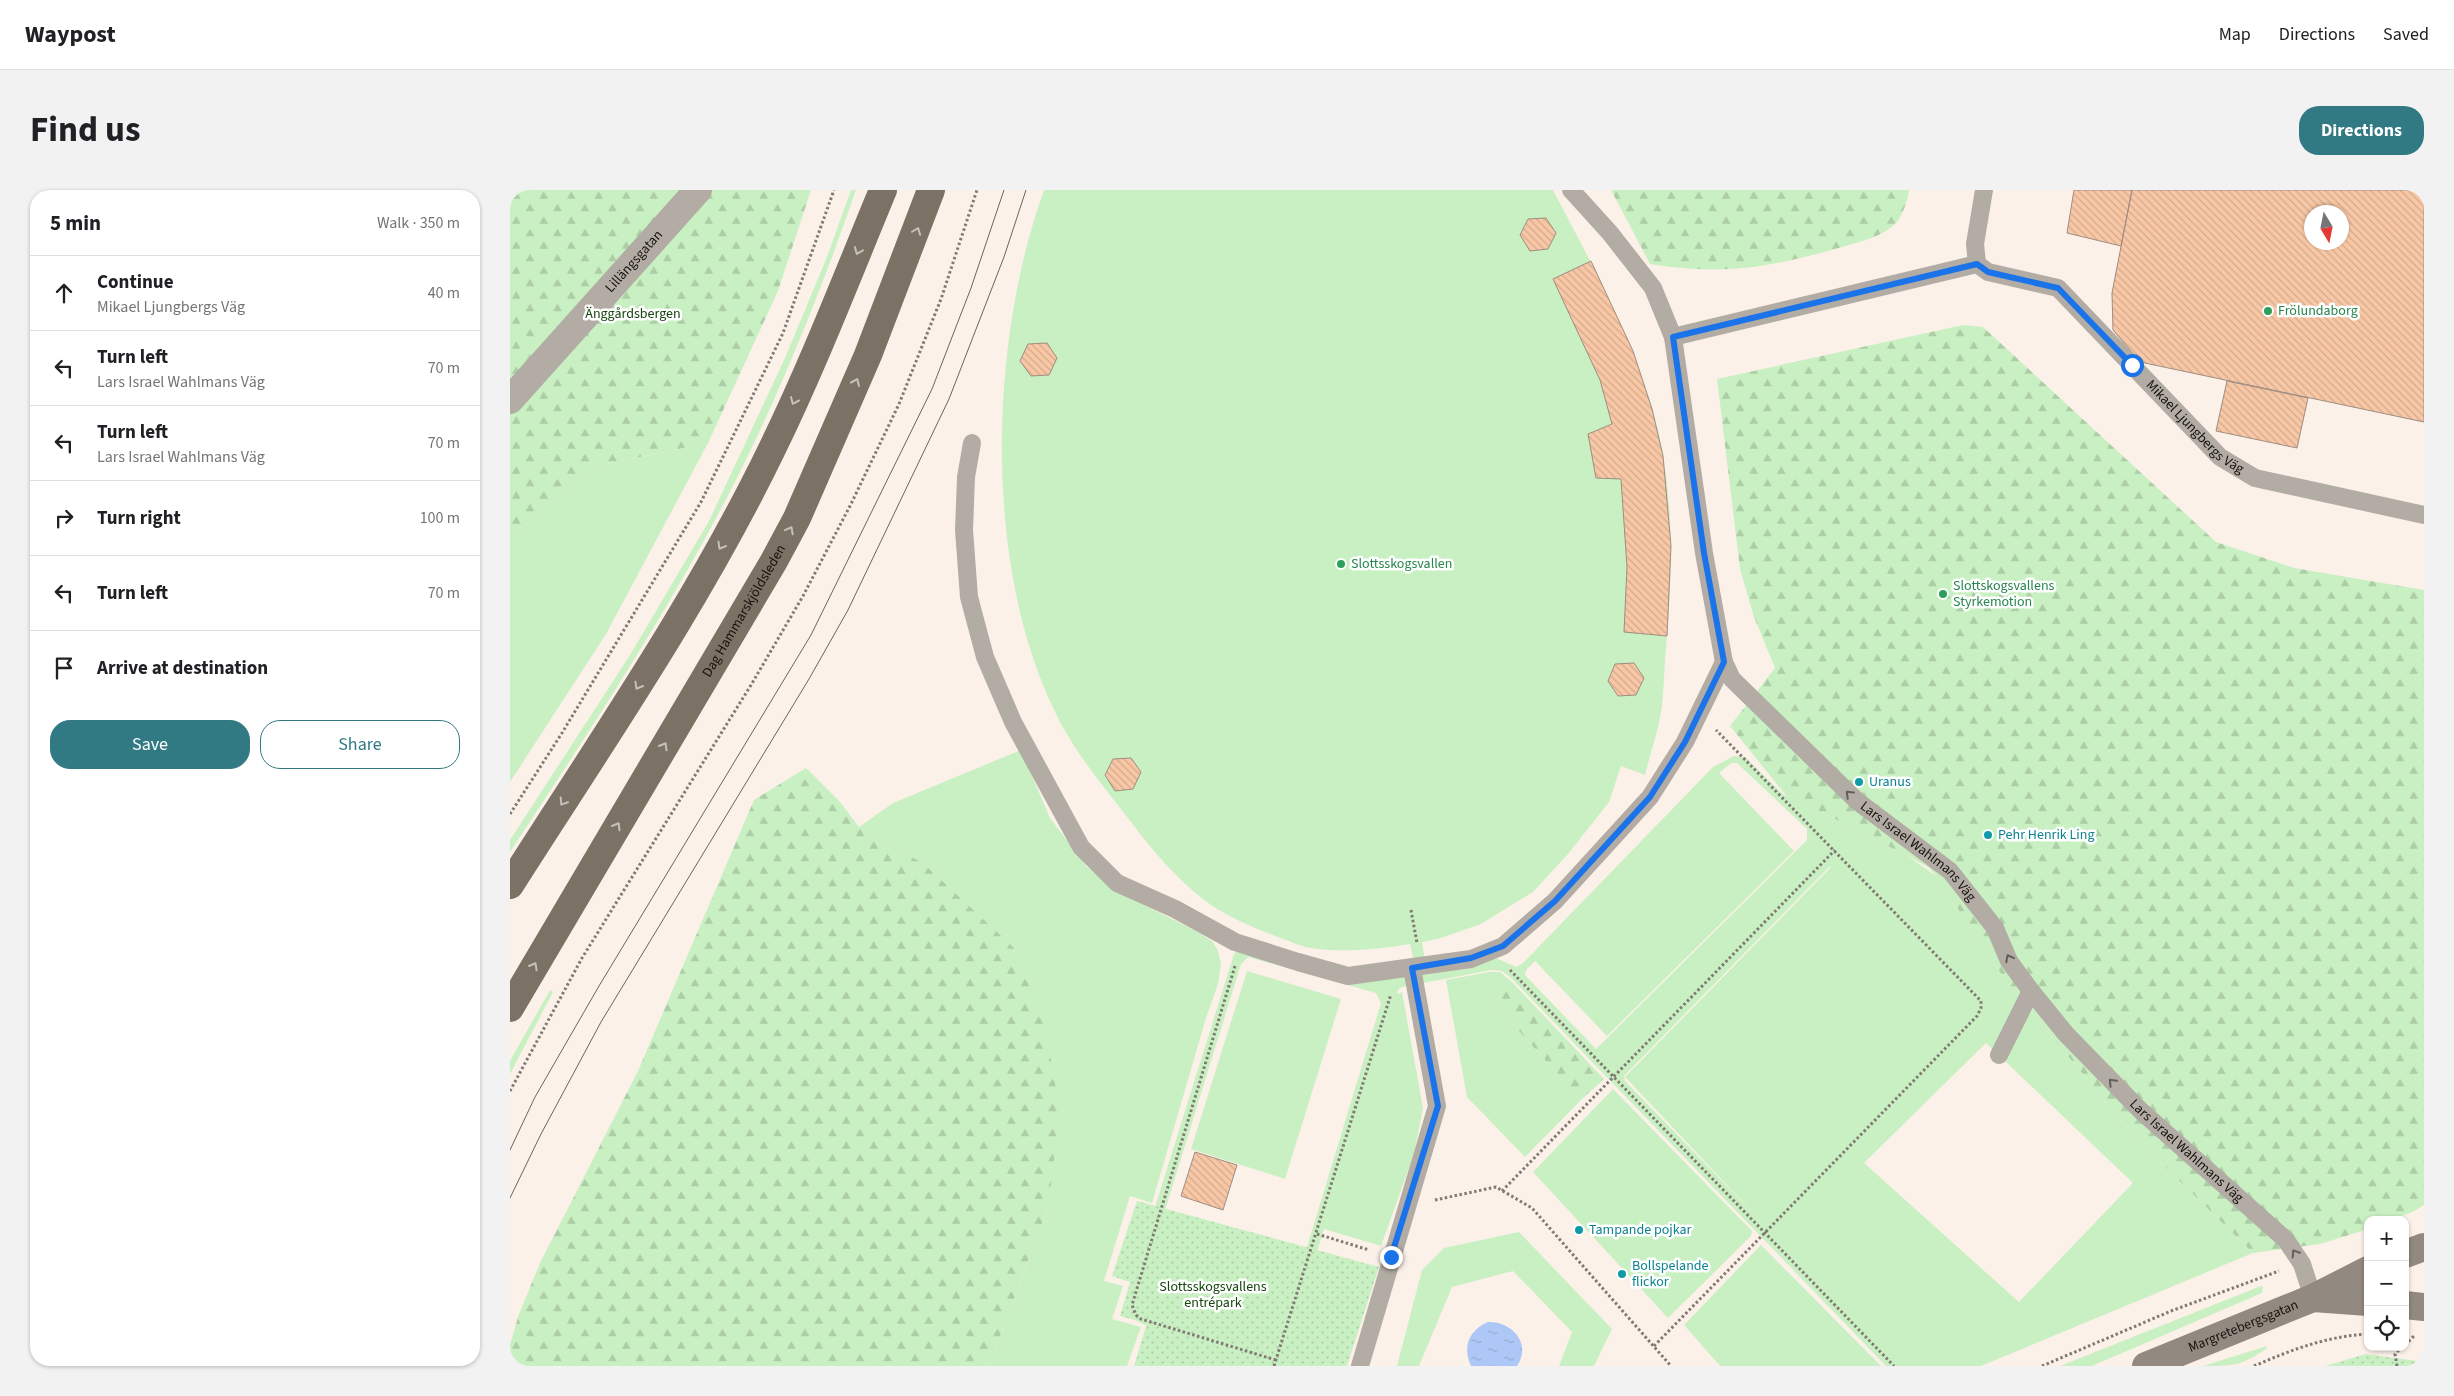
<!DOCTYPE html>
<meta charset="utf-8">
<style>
:root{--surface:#fff;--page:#f2f2f2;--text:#202124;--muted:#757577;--line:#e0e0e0;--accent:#327a83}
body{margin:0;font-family:"Source Sans 3",sans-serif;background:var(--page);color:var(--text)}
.controls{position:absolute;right:15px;bottom:15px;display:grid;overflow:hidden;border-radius:10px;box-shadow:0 1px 4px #0004}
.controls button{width:45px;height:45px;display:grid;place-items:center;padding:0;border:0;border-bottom:1px solid var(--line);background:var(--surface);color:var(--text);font:25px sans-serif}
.compass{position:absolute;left:1794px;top:15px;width:45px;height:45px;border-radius:50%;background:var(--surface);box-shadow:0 1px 4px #0004;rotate:170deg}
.stop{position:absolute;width:15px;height:15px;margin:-11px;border:4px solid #1a73e8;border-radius:50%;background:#fff}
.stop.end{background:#1a73e8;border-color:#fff;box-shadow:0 1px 5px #0008}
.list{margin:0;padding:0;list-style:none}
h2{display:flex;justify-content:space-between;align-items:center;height:65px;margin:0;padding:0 20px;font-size:21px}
h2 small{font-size:16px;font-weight:400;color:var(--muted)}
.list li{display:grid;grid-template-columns:32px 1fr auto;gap:15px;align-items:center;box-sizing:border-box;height:75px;padding:0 20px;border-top:1px solid var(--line)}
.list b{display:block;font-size:19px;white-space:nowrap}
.list p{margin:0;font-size:16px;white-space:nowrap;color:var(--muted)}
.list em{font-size:16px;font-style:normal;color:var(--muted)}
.actions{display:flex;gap:10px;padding:15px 20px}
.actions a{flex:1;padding:11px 0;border:1px solid var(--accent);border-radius:20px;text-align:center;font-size:18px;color:var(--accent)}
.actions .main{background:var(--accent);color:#fff}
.icon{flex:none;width:28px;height:28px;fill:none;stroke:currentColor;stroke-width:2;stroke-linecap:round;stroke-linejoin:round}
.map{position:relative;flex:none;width:1914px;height:1176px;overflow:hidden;border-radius:20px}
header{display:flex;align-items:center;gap:30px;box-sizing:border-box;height:70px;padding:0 25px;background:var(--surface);border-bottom:1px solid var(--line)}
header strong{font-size:24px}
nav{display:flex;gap:28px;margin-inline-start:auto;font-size:18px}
.intro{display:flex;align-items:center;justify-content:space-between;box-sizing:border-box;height:120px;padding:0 30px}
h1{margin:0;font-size:35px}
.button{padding:12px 22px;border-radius:20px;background:var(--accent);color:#fff;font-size:18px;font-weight:700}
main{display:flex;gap:30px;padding:0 30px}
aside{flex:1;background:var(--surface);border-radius:20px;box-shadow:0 1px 4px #0004}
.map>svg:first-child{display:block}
.grass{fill:#c9f0c2;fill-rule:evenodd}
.forest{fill:url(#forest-firs)}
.park{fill:url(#park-dots)}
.water{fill:url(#water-ripples)}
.building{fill:url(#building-back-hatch);stroke:#9e8d81;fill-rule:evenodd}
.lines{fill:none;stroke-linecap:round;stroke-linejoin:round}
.path{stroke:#817973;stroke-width:3;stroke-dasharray:2.5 2.5;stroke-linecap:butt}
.service{stroke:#b2aca5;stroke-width:18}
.minor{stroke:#b2aca5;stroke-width:28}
.secondary{stroke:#928a80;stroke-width:28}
.primary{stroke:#7b7265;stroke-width:28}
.tram{stroke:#6b635d;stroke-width:1}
.oneway{stroke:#c4c0ba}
.oneway2{stroke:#645e59}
.route{stroke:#1a73e8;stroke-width:6}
.leisure-dot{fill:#2e9e5b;stroke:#fff;stroke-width:2}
.culture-dot{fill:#0f9aa8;stroke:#fff;stroke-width:2}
.labels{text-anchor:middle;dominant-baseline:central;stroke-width:5;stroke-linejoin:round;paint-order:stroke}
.street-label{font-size:14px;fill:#17110d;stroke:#fff}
.leisure-label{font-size:14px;fill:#27864d;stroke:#fff;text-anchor:start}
.park-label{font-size:14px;fill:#16440e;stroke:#fff}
.culture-label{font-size:14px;fill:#0d838f;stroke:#fff;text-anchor:start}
</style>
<header>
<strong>Waypost</strong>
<nav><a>Map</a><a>Directions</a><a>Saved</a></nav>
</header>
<div class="intro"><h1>Find us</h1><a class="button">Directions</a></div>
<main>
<aside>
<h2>5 min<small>Walk · 350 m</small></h2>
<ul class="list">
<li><svg class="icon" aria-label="ahead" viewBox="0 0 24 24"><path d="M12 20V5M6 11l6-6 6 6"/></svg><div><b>Continue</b><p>Mikael Ljungbergs Väg</p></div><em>40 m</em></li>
<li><svg class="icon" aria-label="left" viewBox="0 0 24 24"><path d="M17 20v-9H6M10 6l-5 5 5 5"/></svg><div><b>Turn left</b><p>Lars Israel Wahlmans Väg</p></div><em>70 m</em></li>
<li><svg class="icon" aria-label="left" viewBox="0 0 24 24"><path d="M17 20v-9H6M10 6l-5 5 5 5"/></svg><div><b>Turn left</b><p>Lars Israel Wahlmans Väg</p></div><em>70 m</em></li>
<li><svg class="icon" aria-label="right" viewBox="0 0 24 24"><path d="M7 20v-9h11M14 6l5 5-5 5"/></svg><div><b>Turn right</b></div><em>100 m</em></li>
<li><svg class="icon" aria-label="left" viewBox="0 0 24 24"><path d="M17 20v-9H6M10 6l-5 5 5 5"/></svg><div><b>Turn left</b></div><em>70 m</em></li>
<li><svg class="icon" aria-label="arrive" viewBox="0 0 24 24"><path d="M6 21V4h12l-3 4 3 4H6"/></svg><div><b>Arrive at destination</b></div></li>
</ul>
<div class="actions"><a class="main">Save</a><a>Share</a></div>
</aside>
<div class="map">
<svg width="1914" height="1176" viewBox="0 0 1914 1176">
<defs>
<pattern id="forest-firs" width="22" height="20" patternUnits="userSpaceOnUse" patternTransform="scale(1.25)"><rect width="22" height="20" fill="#c9f0c2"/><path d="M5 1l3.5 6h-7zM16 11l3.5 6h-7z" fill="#accda6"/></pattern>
<pattern id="park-dots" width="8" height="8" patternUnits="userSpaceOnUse" patternTransform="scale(1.25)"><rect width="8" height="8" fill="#c9f0c2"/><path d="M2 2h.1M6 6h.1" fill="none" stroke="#accda6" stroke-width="1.8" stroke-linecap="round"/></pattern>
<pattern id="water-ripples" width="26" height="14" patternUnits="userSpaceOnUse" patternTransform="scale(1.25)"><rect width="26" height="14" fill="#adc7f6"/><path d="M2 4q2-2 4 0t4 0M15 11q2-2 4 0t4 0" fill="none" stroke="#94aad2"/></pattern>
<pattern id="building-back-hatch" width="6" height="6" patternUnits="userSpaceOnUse" patternTransform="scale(1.25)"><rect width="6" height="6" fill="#f8c7a5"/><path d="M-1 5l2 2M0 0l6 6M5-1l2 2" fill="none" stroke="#d4aa8d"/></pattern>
</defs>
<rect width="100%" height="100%" fill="#fcf1e9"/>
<path class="grass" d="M341 0H346C305 118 258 234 198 343 138 453 69 557 0 662V650L120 465 199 331 275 168 317 67Z
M534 0H1043C1080 70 1118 141 1142 217 1165 295 1163 379 1156 458 1154 480 1154 502 1151 523 1147 544 1140 565 1135 585L1111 576 1099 612 1058 664 1023 702 971 734 928 749 912 752 916 779 986 768 1006 777 1012 774 1203 577 1224 566 1235 567 1276 607 1274 603 1398 666 1426 686 1498 794 1626 948 1743 1063 1471 1176H1376L1001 788 992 781 982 780 892 797 888 800 887 804 892 802 913 918 904 964 871 1056 814 1039 772 1176 639 1137 619 1127 616 1110 724 764 728 759 859 789 906 781 900 754C872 759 830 763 801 758 792 757 782 752 773 749 746 739 716 727 693 709 667 689 641 659 621 632 594 597 564 562 545 522 473 375 479 152 534 0ZM1221 573H1227L1297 639V650L1086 859 1015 785 1016 780 1025 771 1097 846 1284 661 1209 583ZM1319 677H1321L1115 887 1251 1031 1115 891 1114 886ZM738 767 866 803 871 813 770 1146 628 1108 731 774ZM1476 853 1623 993 1509 1112 1354 973Z
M198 253 96 444 0 592V346L91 275Z
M511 560 540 628 577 677 616 706 688 742 703 752 708 761 711 773 708 794 696 828 642 1013 620 1006 594 1091 613 1096 602 1129 631 1137 617 1176H479L538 1018 454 712 414 674 349 637 383 613Z
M737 781 831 809 775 989 681 959Z
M979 782H990L1001 791 984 813 1071 910 1015 967 957 907 936 790Z
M40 800 43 802 41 806 0 884V871Z
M1103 899 1242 1041 1241 1046 1158 1128 1023 982Z
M1009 1042 1102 1139 1084 1176H1049L1062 1142 1003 1081 942 1097 909 1176H887L912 1080 934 1058Z
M1251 1055 1371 1176H1210L1174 1135Z
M1751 1096 1753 1097 1752 1103 1582 1176H1550Z
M1757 1156 1756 1159C1731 1176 1723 1176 1693 1176Z"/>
<path class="forest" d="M0 0H301L268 101 198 253 91 275 0 346Z
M1101 0H1399C1398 9 1393 24 1387 32 1373 47 1351 51 1332 57 1262 77 1213 86 1140 74Z
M1453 135 1473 137 1706 352 1784 378 1914 400V1015C1894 1028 1882 1030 1858 1030V1039L1810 1054 1743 1063 1626 948 1498 794 1426 686 1418 677 1398 666 1274 603 1220 536 1265 478 1244 427 1230 379 1207 189Z
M296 578 330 612 349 637 414 674 504 758 534 830 550 922 538 1018 479 1176H0V1154L9 1124 30 1073 128 881 244 610Z
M1001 791 1094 889 1071 910 984 813Z"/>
<path class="park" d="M627 1011 869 1077 837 1176H624L637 1133 610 1126 620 1092 602 1086Z
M1856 1164 1914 1172V1176H1815Z"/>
<path class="water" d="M978 1132C1002 1131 1022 1154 1007 1176H961C952 1157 959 1140 978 1132Z"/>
<path class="building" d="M1564 0H1622L1611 56 1557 43Z
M1622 0H1914V232L1630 172 1603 140 1602 103ZM1802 22H1832V52H1802Z
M1036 28 1046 43 1038 59 1020 61 1010 45 1018 29Z
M1081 71 1123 161 1142 219 1153 266 1161 356 1157 446 1114 442 1117 377 1111 289 1086 288 1078 244 1102 234 1090 190 1043 89Z
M537 153 547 168 539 185 521 186 510 171 518 154Z
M1717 191 1798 208 1787 258 1706 241Z
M1124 473 1134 488 1126 505 1108 506 1098 491 1105 474Z
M621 568 631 582 623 599 605 601 595 585 603 569Z
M685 962 727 975 713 1020 671 1006Z"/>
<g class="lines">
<path class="path" d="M0 624 52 543 191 312 273 143 324 0
M901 720 907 753
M725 776 622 1115 626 1125 631 1129 766 1170
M1000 780 1384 1176
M0 901 72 768 241 495 293 406 341 314 389 214 431 109 467 0
M992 1001 1325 660
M925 1010 986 997 1022 1018 1161 1176
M807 1044 859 1060
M1895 1155 1904 1146
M1144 1156 1467 826 1471 818V811L1206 540
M764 1176 881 804
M1532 1176 1661 1121 1769 1081
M1744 1176C1781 1160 1817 1146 1858 1144
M1887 1176 1885 1164 1892 1157"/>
<g class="service">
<path d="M1061 0 1100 43 1143 98 1163 147 1467 74"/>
<path id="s1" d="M1467 74 1478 82 1548 98 1710 267 1745 288 1914 325"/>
<path d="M1467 74 1465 54 1474 0"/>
<path id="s2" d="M1163 147 1194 363 1214 472 1222 489 1347 611 1440 681 1485 738 1499 771 1521 801 1556 844 1630 920 1776 1050 1792 1074 1803 1108"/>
<path d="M462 253 456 287 454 340 459 407 475 467 503 532 571 657 607 693 665 719 725 752 788 772 838 786 961 769 993 756 1045 711 1140 607 1175 552 1214 472"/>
<path d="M1489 865 1521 801"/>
<path d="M850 1176 927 916 902 778"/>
</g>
<path class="minor" id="s3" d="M0 210 188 0"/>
<g class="secondary">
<path d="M1895 1064 1914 1057"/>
<path d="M1803 1108 1858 1112"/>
<path d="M1895 1115 1914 1117"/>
<path id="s4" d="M1636 1176 1803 1108 1858 1080"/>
</g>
<g class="primary">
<path d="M0 695C91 552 188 412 262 259 303 175 337 87 373 0"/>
<path id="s5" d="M0 818 264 371 287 328 358 165 421 0"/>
</g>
<path class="tram" d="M0 960 25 907 89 796 301 445 422 199 461 98 494 0
M0 1008 31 944 91 832 299 489 338 420 439 209 494 67 516 0"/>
</g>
<defs><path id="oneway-chevron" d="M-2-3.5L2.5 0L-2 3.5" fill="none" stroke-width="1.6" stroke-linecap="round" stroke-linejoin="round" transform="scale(1.25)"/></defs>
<g class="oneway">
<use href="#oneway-chevron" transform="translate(407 41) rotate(-69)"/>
<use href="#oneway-chevron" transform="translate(348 61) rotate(112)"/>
<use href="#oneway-chevron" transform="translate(346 192) rotate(-66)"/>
<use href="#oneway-chevron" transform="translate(284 211) rotate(114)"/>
<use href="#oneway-chevron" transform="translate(280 340) rotate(-62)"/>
<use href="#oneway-chevron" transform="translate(211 356) rotate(120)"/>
<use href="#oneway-chevron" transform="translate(128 496) rotate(120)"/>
<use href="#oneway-chevron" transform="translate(154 556) rotate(-60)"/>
<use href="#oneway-chevron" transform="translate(53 612) rotate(123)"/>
<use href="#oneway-chevron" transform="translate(107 636) rotate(-60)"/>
<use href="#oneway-chevron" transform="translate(24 776) rotate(-60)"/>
</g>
<g class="oneway2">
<use href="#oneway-chevron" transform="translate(1339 604) rotate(-136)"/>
<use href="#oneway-chevron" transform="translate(1499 768) rotate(-118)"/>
<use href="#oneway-chevron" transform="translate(1602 892) rotate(-134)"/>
<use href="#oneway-chevron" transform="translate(1785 1063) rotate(-123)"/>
</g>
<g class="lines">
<path class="route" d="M881 1067 928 916 902 778 961 768 993 756 1045 711 1140 607 1175 552 1214 472 1194 363 1163 147 1467 74 1478 82 1548 98 1622 175"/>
</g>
<g class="leisure-dot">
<circle cx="1758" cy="121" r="5"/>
<circle cx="831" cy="374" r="5"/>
<circle cx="1433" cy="404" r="5"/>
</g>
<g class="culture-dot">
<circle cx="1349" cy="592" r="5"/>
<circle cx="1478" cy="645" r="5"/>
<circle cx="1069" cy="1040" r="5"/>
<circle cx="1112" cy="1084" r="5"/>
</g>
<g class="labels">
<g class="street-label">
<text stroke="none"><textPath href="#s3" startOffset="186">Lillängsgatan</textPath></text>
<text stroke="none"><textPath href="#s1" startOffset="281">Mikael Ljungbergs Väg</textPath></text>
<text stroke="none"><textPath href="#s5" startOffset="461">Dag Hammarskjöldsleden</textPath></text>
<text stroke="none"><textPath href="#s2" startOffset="602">Lars Israel Wahlmans Väg</textPath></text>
<text stroke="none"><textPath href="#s2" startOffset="1008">Lars Israel Wahlmans Väg</textPath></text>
<text stroke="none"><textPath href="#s4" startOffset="105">Margretebergsgatan</textPath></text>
</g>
<g class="leisure-label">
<text x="1768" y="121">Frölundaborg</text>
<text x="841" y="374">Slottsskogsvallen</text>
<text x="1443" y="396">Slottskogsvallens<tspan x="1443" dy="16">Styrkemotion</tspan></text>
</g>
<g class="park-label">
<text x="123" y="124">Änggårdsbergen</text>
<text x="703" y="1097">Slottsskogsvallens<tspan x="703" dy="16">entrépark</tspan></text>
</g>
<g class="culture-label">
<text x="1359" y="592">Uranus</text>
<text x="1488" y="645">Pehr Henrik Ling</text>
<text x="1079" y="1040">Tampande pojkar</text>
<text x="1122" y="1076">Bollspelande<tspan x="1122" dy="16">flickor</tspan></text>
</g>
</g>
</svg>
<div class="controls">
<button>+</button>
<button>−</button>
<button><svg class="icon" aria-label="locate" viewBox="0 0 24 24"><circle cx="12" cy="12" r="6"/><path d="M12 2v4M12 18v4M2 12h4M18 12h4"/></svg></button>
</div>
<svg class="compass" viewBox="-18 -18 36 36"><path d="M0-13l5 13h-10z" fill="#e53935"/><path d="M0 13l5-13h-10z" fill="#757577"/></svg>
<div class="stop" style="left:1622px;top:175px"></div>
<div class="stop end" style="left:881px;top:1067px"></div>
</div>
</main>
